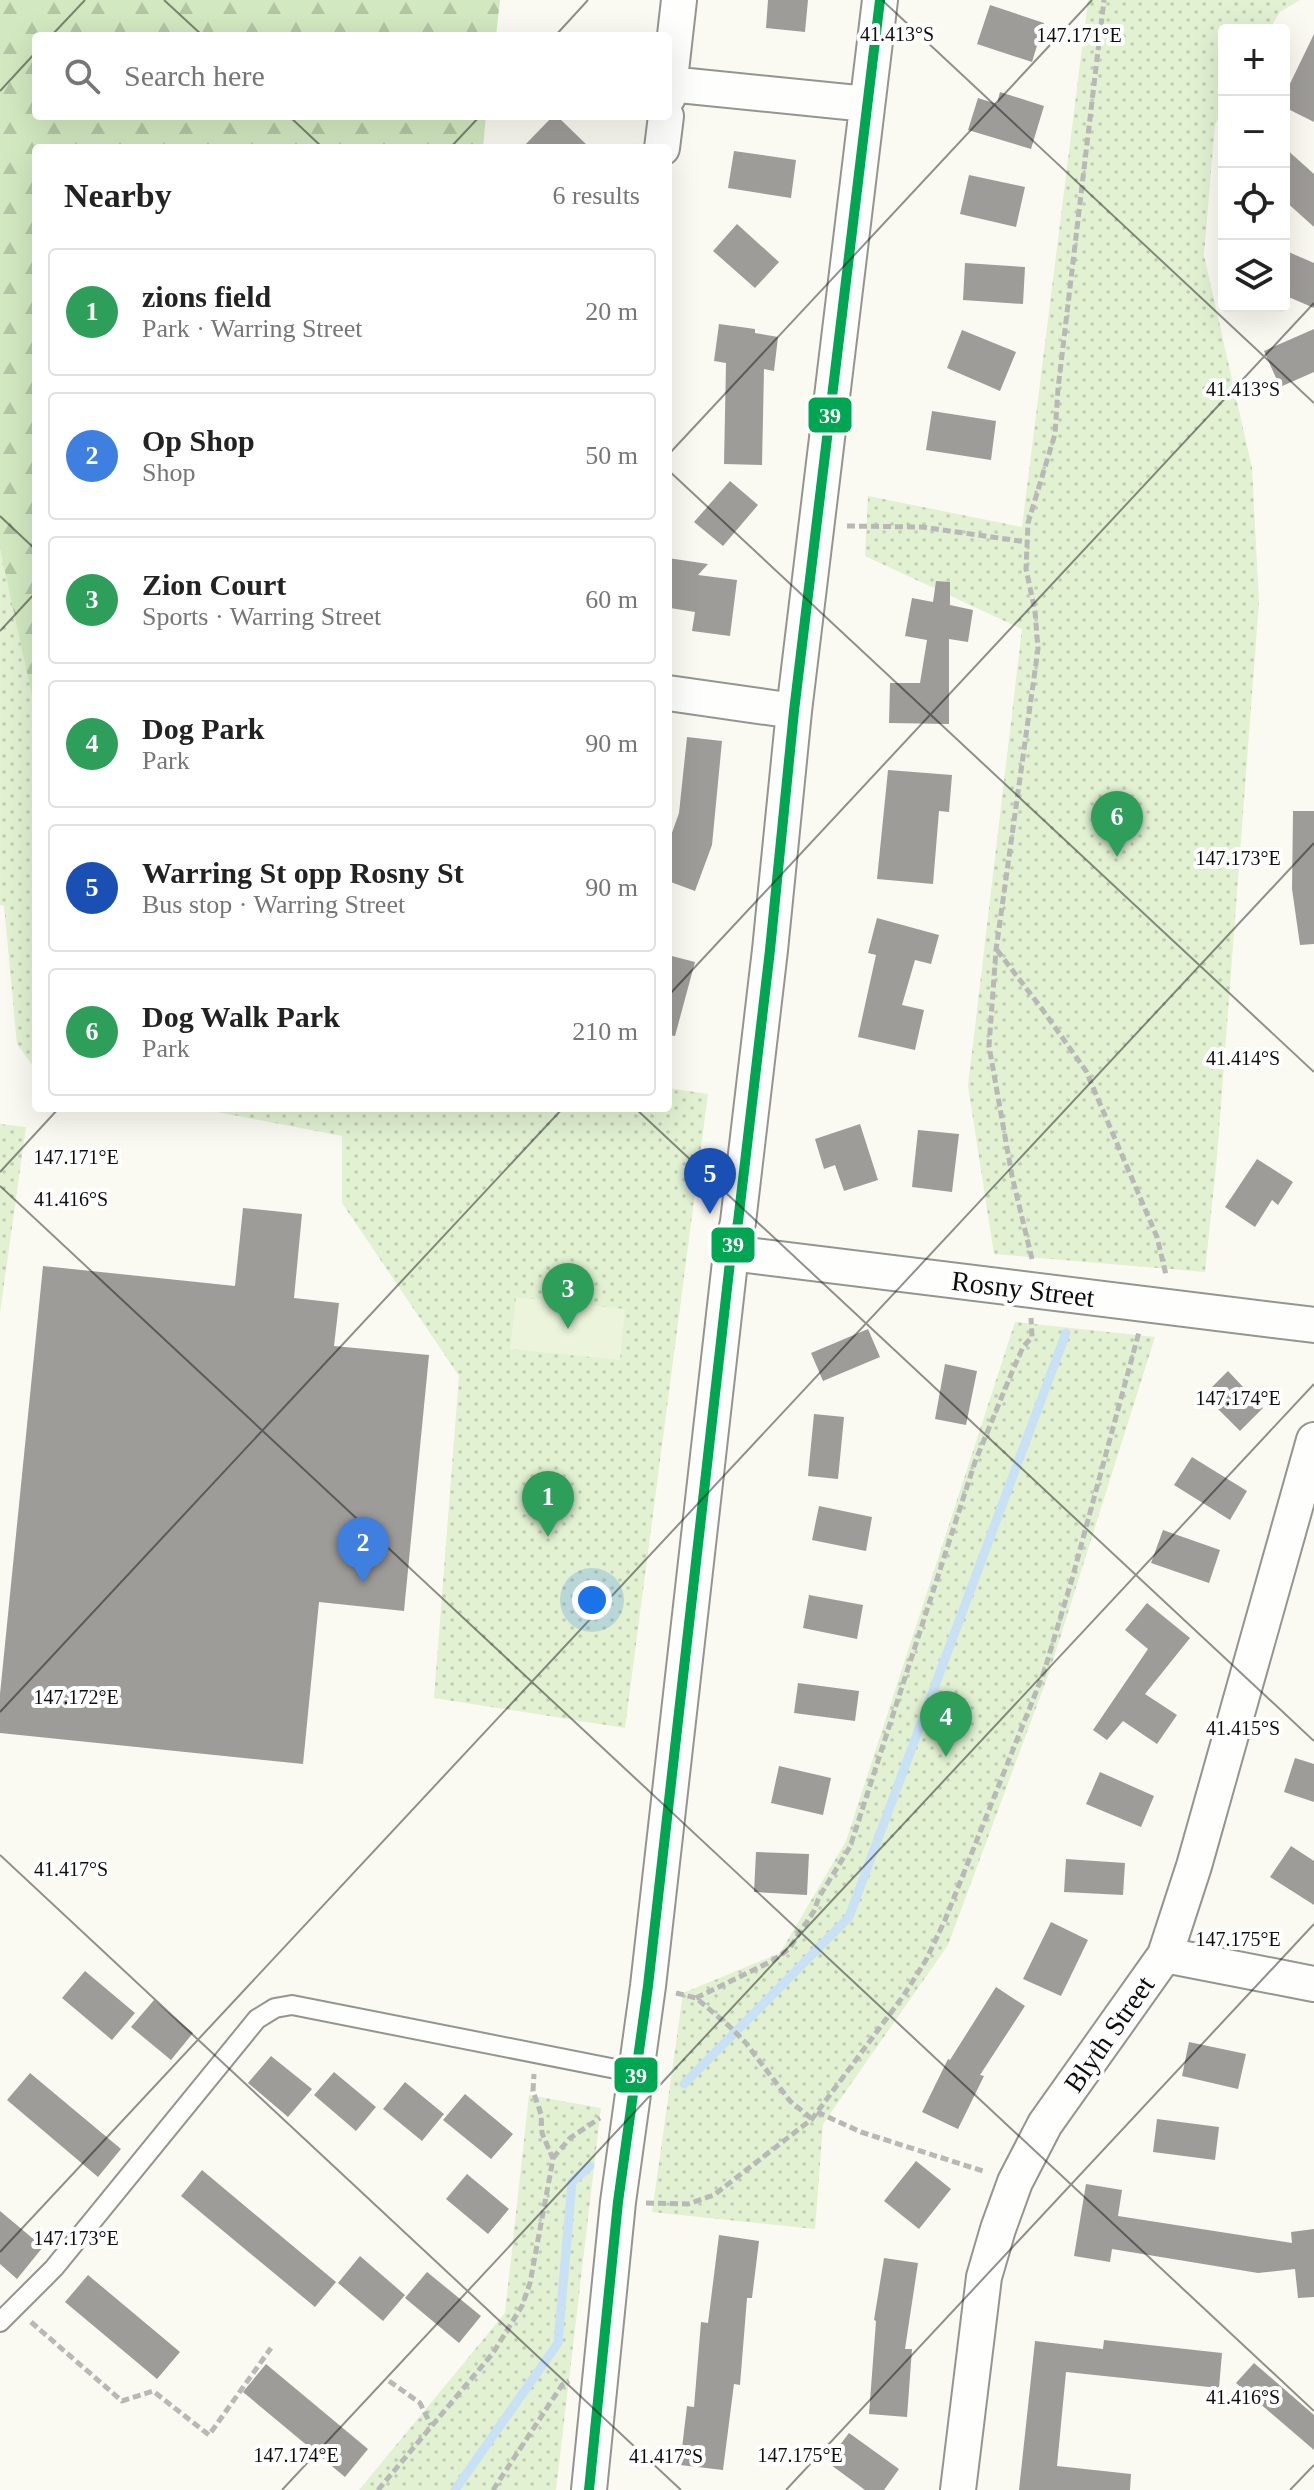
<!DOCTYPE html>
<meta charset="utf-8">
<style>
:root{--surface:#fff;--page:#f6f6f6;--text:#222;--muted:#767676;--line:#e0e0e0;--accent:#60605d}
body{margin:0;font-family:"Times New Roman",serif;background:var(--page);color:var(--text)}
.controls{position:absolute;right:24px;top:24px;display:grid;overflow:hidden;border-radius:8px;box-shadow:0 8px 32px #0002}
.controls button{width:72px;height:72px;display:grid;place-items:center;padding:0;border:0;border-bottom:2px solid var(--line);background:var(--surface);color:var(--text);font:40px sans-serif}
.you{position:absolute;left:592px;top:1600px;width:28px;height:28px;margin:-20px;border:6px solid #fff;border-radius:50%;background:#1a73e8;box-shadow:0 0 0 12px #1a73e833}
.badge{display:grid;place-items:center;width:52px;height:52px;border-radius:50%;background:var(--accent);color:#fff;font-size:26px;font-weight:700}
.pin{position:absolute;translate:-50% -66px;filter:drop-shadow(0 2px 4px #0008)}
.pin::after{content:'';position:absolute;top:42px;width:28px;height:24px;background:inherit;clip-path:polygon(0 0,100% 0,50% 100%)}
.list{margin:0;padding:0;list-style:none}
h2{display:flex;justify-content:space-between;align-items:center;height:104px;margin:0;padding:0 32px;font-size:34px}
h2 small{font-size:26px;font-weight:400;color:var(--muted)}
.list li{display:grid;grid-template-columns:52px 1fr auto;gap:24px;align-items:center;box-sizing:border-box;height:128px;margin:0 16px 16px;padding:0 16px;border:2px solid var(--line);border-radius:8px}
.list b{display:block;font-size:30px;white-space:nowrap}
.list p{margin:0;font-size:26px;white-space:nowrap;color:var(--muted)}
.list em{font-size:26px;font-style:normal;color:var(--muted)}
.icon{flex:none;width:44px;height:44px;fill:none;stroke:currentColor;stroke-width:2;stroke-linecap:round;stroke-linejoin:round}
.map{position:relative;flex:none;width:1314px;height:2490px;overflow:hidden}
.search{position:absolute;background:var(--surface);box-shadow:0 8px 32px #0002;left:32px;top:32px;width:640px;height:88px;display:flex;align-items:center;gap:20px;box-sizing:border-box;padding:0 28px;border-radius:8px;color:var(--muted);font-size:30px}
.panel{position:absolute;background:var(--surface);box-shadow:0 8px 32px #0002;left:32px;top:144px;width:640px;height:968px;border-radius:8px}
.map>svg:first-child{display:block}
.grass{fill:url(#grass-dots)}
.forest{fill:url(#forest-firs)}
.pitch{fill:#ecf4db}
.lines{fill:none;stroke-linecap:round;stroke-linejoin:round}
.stream{stroke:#c8e1f5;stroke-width:9}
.building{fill:#9e9c98}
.service-casing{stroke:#949490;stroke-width:22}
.minor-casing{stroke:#949490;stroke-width:38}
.path{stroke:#b8b8b6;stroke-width:5;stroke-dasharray:8 4;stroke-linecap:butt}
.service{stroke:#fefefd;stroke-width:18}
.minor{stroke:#fefefd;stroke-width:34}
.bus-1-casing{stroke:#fff;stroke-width:16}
.bus-1{stroke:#00a651;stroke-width:10}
.ticks{fill:none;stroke:#0d0d0d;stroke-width:2;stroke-opacity:0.45}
.labels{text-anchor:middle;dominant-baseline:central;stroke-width:8;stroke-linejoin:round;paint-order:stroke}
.street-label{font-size:28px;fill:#0d0d0d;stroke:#fff}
.ticks-label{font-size:20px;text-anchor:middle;fill:#0d0d0d;stroke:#fff;stroke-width:8;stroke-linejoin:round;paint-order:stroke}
.line-badge{stroke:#fff;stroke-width:3}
.badge-label{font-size:22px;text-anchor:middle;font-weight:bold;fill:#fff}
</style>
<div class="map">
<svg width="1314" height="2490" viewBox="0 0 1314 2490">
<defs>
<pattern id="grass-dots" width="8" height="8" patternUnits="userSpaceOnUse" patternTransform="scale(2)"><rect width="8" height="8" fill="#e1f1d2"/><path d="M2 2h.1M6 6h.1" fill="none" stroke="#c0cdb3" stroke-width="1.8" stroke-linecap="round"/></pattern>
<pattern id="forest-firs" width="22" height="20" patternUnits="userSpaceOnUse" patternTransform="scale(2)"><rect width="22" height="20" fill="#d1e8c0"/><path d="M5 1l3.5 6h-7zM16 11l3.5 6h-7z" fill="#b2c6a4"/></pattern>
</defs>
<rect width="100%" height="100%" fill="#fbfaf2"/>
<path class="grass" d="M1088 0H1300L1280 12 1269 30H1224V109L1215 124 1204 255 1252 468 1259 602 1217 1157 1205 1272 994 1254 968 1086 1022 629 865 556 868 496 1022 527Z
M0 549 36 708V1070L17 1044 4 906 0 905Z
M668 1088 708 1094 625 1728 434 1698 459 1376 342 1203V1136L197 1108H668Z
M0 1124 26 1127 0 1313Z
M1015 1322 1155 1337 1049 1673 948 1945 823 2124 815 2229 652 2212 683 1993 780 1953 846 1841Z
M529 2095 601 2108 556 2490H359L505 2313Z"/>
<path class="forest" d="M0 0H500L496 36H36V116H486L483 148H36L35 709 0 549Z"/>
<path class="pitch" d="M516 1297 625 1309 620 1360 510 1349Z"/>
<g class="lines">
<path class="stream" d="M684 2084 849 1917 1066 1333
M455 2490 558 2343 572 2182 590 2166"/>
</g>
<path class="building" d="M768 0H808L805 32 766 28Z
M990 5 1044 23 1032 62 977 44Z
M1314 34V122L1284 107V96Z
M1000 92 1044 106 1031 149 968 130 978 98 997 104Z
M553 116H557L590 148H522Z
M1284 147 1314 174V227L1284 200Z
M734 151 796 160 791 198 728 188Z
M969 175 1025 187 1016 227 960 214Z
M737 224 779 262 755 288 713 251Z
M1284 250 1314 263V308L1284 295Z
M965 263 1025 267 1023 304 963 300Z
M719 324 755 329V333L778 337 774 371 764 369 762 465 724 464 726 363 714 361Z
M1314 329V372L1280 387 1264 351Z
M962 330 1016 352 1000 391 947 368Z
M932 411 996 421 991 460 926 450Z
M730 481 758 505 723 546 694 522Z
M668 558 708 564 698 575 737 580 730 636 692 631 695 612 670 608 668 610Z
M936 581 950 582V605L973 610 968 642 949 639V724L889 723 890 683H920L927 640 905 636 912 598 933 602Z
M687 737 722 741 712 845 695 891 668 881V844L679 813Z
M888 770 952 775 949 812 939 811 933 884 877 879Z
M1293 811H1314V944L1300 945 1292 889Z
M877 918 939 935 931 964 915 960 902 1005 924 1010 915 1050 858 1037 876 955 868 953Z
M668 955 695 962 675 1036 668 1035Z
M860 1124 878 1180 844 1191 835 1165 824 1169 815 1139Z
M918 1130 959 1134 952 1192 912 1187Z
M1257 1159 1293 1182 1278 1205 1272 1200 1255 1227 1225 1207Z
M243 1208 302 1214 294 1298 339 1303 334 1346 429 1355 404 1611 319 1602 303 1764 0 1733V1694L43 1266 235 1286Z
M868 1329 880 1357 823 1381 811 1353Z
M945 1364 977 1371 966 1425 935 1419Z
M1228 1371 1263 1408 1240 1431 1204 1395Z
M814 1414 844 1417 838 1479 808 1476Z
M1192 1457 1247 1491 1230 1520 1174 1485Z
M819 1506 872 1517 866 1551 812 1540Z
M1163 1530 1220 1550 1209 1583 1151 1563Z
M809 1595 863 1605 857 1639 803 1628Z
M1147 1603 1190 1638 1145 1694 1177 1715 1157 1744 1123 1721 1107 1740 1093 1730 1148 1649 1125 1630Z
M798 1683 859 1691 855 1721 794 1713Z
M1295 1758 1314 1764V1802L1284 1792Z
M779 1766 831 1778 823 1815 771 1803Z
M1100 1772 1154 1796 1141 1827 1086 1804Z
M1291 1846 1314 1861V1905L1270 1877Z
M756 1852 809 1854 807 1895 754 1892Z
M1066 1859 1125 1863 1123 1895 1064 1892Z
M1051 1922 1088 1940 1061 1996 1023 1979Z
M85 1971 135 2013 112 2040 62 1998Z
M996 1987 1025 2006 980 2075 984 2076 958 2129 922 2112 948 2059 950 2060Z
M154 2000 193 2033 171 2060 131 2027Z
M1189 2042 1246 2054 1238 2089 1182 2076Z
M271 2056 312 2089 288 2117 248 2083Z
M334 2072 376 2107 356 2131 314 2095Z
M30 2073 121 2149 98 2177 7 2100Z
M405 2082 444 2114 422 2141 383 2109Z
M465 2094 513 2134 491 2159 443 2120Z
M1157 2119 1219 2127 1215 2160 1153 2152Z
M916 2161 951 2189 919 2229 884 2201Z
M202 2170 336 2282 315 2307 181 2196Z
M467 2174 509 2209 488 2234 446 2199Z
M1086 2184 1122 2190 1118 2216 1292 2243 1291 2232 1314 2229V2297L1298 2298 1295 2269 1258 2273 1112 2249 1110 2262 1074 2256Z
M0 2211 43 2247 17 2279 0 2264Z
M719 2235 759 2241 752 2298H747L740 2385 734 2384 723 2470 680 2465 687 2406 694 2407 701 2322 708 2323Z
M360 2256 405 2295 383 2321 338 2283Z
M884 2258 918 2263 905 2349H912L907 2417 869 2414 876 2321 874 2320Z
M427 2272 481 2316 459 2343 405 2298Z
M88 2275 180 2352 157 2379 65 2302Z
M1104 2340 1222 2353 1219 2388 1066 2372 1057 2466 1131 2474 1130 2490H1019L1035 2341 1103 2349Z
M1254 2363 1314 2415V2450L1236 2383Z
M266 2364 368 2449 345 2477 243 2392Z
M849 2433 899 2469 884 2490H865L827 2462Z"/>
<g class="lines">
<g class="service-casing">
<path id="service" d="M0 2322 54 2268 257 2019 275 2008 292 2005 636 2073"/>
</g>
<g class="minor-casing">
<path id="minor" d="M669 84 867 104
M668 97 679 0
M662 148 666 116
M668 693 794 711
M731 1253 1314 1325
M1165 1955 1314 1984
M589 2490 618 2202 648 1986 731 1253 738 1222 770 950 794 711 880 0
M958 2490 984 2277 998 2229 1015 2182 1045 2124 1165 1955 1194 1866 1314 1440"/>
</g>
<path class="path" d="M847 526 922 527 1027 542
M997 950 1042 1009 1086 1071 1157 1237 1166 1275
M1032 1259 1012 1176 989 1046 996 950 1038 649 1035 611 1026 569 1028 523 1055 434 1058 389 1104 0
M676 1993 696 1998 729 2026 745 2042 790 2101 812 2119
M696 1998 772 1961 789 1949 814 1911 819 1897 850 1847 975 1462 1012 1372 1023 1347 1032 1337 1031 1318
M817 2112 861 2132 986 2172
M553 2158 570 2138 600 2118
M646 2203 688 2204 714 2195 812 2119 904 1995 926 1960 945 1920 1044 1672 1072 1579 1139 1332
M31 2322 122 2401 153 2391 209 2435 271 2348
M389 2381 420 2403 431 2425
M378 2490 493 2353 522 2306 530 2283 553 2159 542 2133 541 2114 533 2091 534 2074
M493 2490 562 2385 569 2381"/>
<use href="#service" class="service"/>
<use href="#minor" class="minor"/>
<g class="bus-1-casing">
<path id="bus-1" d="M589 2490 618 2202 648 1986 731 1253 738 1222 770 950 794 711 880 0"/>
</g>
<use href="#bus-1" class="bus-1"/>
</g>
<path class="ticks" d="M164 0 203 36M882 0 1314 403M51 36 85 0M555 36 588 0M0 91 36 52M289 116 323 148M450 148 480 116M668 455 1092 0M668 470 1314 1072M0 516 36 550M0 631 36 592M668 996 1314 303M635 1108 1314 1741M0 1172 59 1108M0 1186 1314 2411M0 1712 563 1108M0 1855 681 2490M0 2252 1314 843M282 2490 1314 1384M786 2490 1314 1924M1290 2490 1314 2465"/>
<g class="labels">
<g class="street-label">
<text transform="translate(1023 1289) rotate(7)">Rosny Street</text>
<text transform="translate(1109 2034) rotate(-55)">Blyth Street</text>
</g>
</g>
<g class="ticks-label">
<text x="897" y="41">41.413°S</text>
<text x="1079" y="42">147.171°E</text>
<text x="1243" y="396">41.413°S</text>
<text x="1238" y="865">147.173°E</text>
<text x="1243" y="1065">41.414°S</text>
<text x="76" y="1164">147.171°E</text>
<text x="71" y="1206">41.416°S</text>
<text x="1238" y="1405">147.174°E</text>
<text x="76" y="1704">147.172°E</text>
<text x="1243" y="1735">41.415°S</text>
<text x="71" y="1876">41.417°S</text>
<text x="1238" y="1946">147.175°E</text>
<text x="76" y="2245">147.173°E</text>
<text x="1243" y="2404">41.416°S</text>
<text x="296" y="2462">147.174°E</text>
<text x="800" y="2462">147.175°E</text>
<text x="666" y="2463">41.417°S</text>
</g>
<g class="line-badge">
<rect x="807" y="396" width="46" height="38" rx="8" fill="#00a651"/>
<rect x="710" y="1226" width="46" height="38" rx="8" fill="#00a651"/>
<rect x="613" y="2056" width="46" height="38" rx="8" fill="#00a651"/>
</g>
<g class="badge-label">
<text x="830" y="423">39</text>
<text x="733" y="1252">39</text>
<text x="636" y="2083">39</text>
</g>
</svg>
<div class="controls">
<button>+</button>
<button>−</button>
<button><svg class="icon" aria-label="locate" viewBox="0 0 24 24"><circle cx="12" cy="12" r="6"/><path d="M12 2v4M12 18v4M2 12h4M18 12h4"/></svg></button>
<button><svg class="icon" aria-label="layers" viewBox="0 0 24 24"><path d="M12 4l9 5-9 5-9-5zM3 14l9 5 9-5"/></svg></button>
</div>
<div class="you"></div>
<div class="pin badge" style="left:548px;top:1537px;background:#2e9e5b">1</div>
<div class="pin badge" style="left:363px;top:1583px;background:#3f7fe0">2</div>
<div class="pin badge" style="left:568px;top:1329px;background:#2e9e5b">3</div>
<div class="pin badge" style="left:946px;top:1757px;background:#2e9e5b">4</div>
<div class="pin badge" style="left:710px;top:1214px;background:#1a4fb4">5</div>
<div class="pin badge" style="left:1117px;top:857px;background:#2e9e5b">6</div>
<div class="search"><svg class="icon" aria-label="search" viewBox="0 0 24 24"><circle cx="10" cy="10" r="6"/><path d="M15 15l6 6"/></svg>Search here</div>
<section class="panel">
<h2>Nearby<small>6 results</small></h2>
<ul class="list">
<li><span class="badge" style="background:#2e9e5b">1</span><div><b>zions field</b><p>Park · Warring Street</p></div><em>20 m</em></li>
<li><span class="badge" style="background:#3f7fe0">2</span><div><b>Op Shop</b><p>Shop</p></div><em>50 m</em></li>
<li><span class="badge" style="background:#2e9e5b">3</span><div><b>Zion Court</b><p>Sports · Warring Street</p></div><em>60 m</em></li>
<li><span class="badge" style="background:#2e9e5b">4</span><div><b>Dog Park</b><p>Park</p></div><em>90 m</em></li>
<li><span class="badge" style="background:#1a4fb4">5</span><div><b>Warring St opp Rosny St</b><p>Bus stop · Warring Street</p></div><em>90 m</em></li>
<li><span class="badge" style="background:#2e9e5b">6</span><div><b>Dog Walk Park</b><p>Park</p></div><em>210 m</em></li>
</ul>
</section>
</div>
